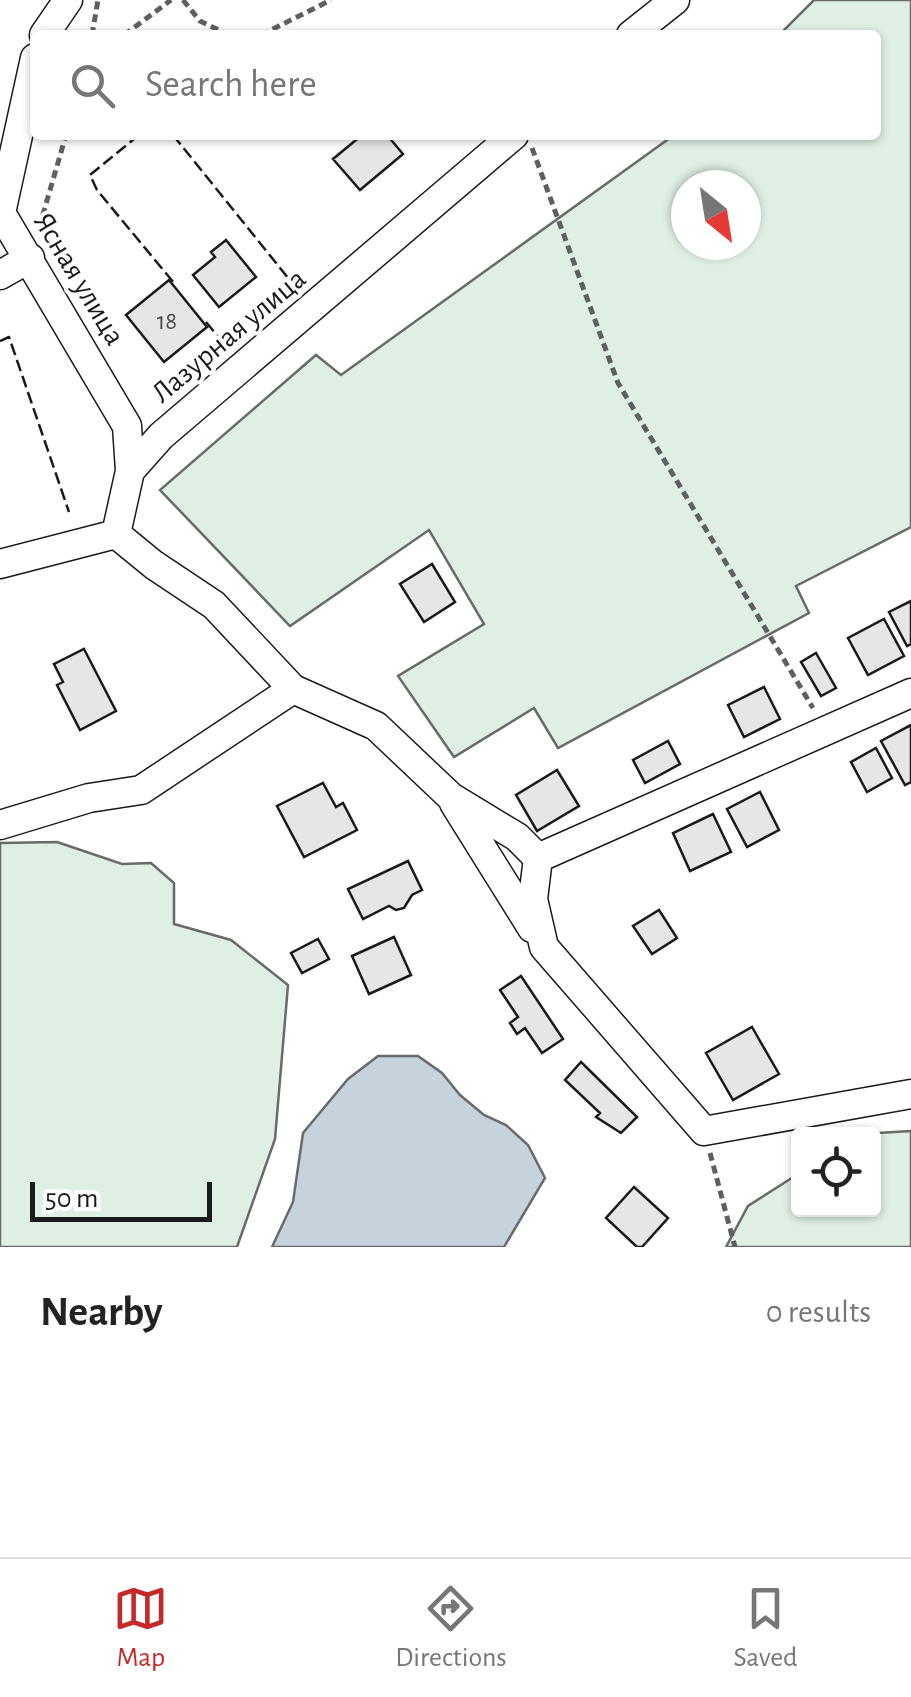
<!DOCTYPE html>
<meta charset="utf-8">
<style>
:root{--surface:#fff;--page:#f2f2f2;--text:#222;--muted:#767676;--line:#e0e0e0;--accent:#c62828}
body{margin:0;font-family:"Alegreya Sans",sans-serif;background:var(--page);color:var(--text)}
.controls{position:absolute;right:30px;bottom:30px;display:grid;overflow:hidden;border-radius:10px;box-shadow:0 2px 8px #0004}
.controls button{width:90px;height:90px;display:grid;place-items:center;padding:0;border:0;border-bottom:2px solid var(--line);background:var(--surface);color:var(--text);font:50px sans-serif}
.compass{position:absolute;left:671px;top:170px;width:90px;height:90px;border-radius:50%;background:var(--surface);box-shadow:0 2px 8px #0004;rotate:150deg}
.scale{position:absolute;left:30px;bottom:25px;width:182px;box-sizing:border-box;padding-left:10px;border:5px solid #1a1a1a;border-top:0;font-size:28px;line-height:35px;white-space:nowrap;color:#1a1a1a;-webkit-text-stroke:8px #fff;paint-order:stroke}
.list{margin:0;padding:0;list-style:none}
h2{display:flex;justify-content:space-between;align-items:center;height:130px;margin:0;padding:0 40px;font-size:42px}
h2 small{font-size:32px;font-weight:400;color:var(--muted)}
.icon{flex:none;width:55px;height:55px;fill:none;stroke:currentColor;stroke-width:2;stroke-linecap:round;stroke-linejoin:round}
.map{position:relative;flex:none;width:911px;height:1247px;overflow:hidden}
.search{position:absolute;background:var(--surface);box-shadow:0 2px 8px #0004;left:30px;right:30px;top:30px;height:110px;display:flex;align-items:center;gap:25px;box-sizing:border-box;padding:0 35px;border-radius:10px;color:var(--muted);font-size:38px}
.sheet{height:310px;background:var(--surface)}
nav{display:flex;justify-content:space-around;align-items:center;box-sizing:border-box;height:140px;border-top:2px solid var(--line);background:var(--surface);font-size:28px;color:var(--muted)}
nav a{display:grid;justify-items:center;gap:5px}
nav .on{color:var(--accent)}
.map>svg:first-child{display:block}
.green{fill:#e0efe3;stroke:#6a6a6a;stroke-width:2.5;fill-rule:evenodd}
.water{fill:#c6d2dc;stroke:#6a6a6a;stroke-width:2.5}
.building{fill:#e6e6e6;stroke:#1a1a1a;stroke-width:2.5}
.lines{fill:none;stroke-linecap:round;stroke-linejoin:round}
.minor-casing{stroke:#1a1a1a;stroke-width:31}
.path{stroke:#5f5f5f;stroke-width:5;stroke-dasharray:8 5;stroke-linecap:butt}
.minor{stroke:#fff;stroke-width:28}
.fence{stroke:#1a1a1a;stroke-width:2.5;stroke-dasharray:12 5;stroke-linecap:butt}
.labels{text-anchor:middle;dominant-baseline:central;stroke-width:8;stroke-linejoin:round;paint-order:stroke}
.number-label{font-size:25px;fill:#4d4d4d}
.street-label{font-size:30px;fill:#1a1a1a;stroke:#fff}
</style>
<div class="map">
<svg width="911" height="1247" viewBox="0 0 911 1247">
<rect width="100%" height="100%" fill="#fff"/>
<path class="green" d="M814 0H911V527L796 586 809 613 558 748 534 708 454 757 398 676 484 624 429 530 290 626 160 490 316 355 341 375 674 135H876V35H779ZM686 185H746V245H686Z
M57 842 122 864 151 863 174 883V924L231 940 288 985 275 1139 237 1247H0V843Z
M911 1131V1247H726L748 1206 798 1174V1210H874V1134H861Z"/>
<path class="water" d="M378 1056H418L442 1073 460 1095 484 1115 506 1125 528 1145 545 1178 504 1247H272L293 1202 303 1133 348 1079Z"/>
<path class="building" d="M362 135H387L403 154 360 190 333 159Z
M226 240 256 277 219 307 193 275 215 257 211 252Z
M169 280 207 327 164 362 126 315Z
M432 564 455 602 424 622 400 584Z
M911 601V644L907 646 889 612Z
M884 619 904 656 868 675 848 638Z
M84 649 116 711 80 730 57 685 63 682 54 664Z
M816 653 836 688 821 696 801 662Z
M764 687 780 719 744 737 728 705Z
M911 725V782L905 785 881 741Z
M668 741 680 764 645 783 633 760Z
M876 748 892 778 867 792 851 762Z
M557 770 579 806 537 831 516 795Z
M323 783 336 807 343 803 357 830 304 857 277 806Z
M760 792 779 830 747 847 727 809Z
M713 814 731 852 690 871 673 833Z
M408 861 422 890 412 895 404 908 396 910 389 906 363 919 348 889Z
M659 910 677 938 652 954 633 926Z
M394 937 411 975 369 994 352 956Z
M318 939 329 959 302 973 291 953Z
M521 976 563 1039 542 1053 525 1028 517 1034 510 1023 518 1017 500 990Z
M752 1027 779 1074 733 1100 706 1053Z
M581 1062 637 1117 621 1133 596 1117 600 1113 565 1080Z
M634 1187 668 1218 642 1247H637L606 1218Z"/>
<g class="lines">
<g class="minor-casing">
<path id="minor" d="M44 35 68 0
M631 35 675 0
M35 58 1 213 127 426 130 471
M0 275 30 258
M116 534 154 565 214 605 293 689 376 726 451 797 517 837 538 858
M0 564 116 534 130 471 161 436 514 135
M911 693 538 858 533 899 544 947 704 1131 911 1094
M454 803 532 928
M0 825 89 798 141 790 293 689"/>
</g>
<path class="path" d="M183 0 200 21 229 35
M92 35 98 0
M124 35 171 0
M261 35 331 0
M532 148 618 383 813 708
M39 228 66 135
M710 1153 735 1247"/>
<use href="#minor" class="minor"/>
<path class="fence" d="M139 135 90 175 97 190 174 283
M173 135 297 289
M206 322 229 350
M0 341 9 337 69 512"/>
</g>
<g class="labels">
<g class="number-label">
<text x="167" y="321">18</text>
</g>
<g class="street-label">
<text transform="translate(79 279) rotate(59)">Ясная улица</text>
<text transform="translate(229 336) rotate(-40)">Лазурная улица</text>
</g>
</g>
</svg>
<div class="controls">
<button><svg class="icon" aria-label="locate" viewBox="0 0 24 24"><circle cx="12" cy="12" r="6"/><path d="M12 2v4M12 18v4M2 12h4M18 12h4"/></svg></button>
</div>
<svg class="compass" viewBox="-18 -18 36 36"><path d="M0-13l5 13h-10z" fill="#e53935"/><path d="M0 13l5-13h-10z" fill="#767676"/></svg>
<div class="scale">50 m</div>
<div class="search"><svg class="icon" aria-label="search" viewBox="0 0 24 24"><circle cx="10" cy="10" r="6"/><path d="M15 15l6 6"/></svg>Search here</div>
</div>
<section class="sheet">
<h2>Nearby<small>0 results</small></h2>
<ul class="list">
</ul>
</section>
<nav>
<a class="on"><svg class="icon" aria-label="map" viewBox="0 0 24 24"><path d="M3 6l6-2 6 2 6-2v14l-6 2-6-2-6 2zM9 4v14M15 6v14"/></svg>Map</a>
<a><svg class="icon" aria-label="directions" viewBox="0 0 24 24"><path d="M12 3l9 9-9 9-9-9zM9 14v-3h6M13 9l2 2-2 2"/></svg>Directions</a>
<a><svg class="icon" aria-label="saved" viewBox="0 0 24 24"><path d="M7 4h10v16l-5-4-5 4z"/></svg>Saved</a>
</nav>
